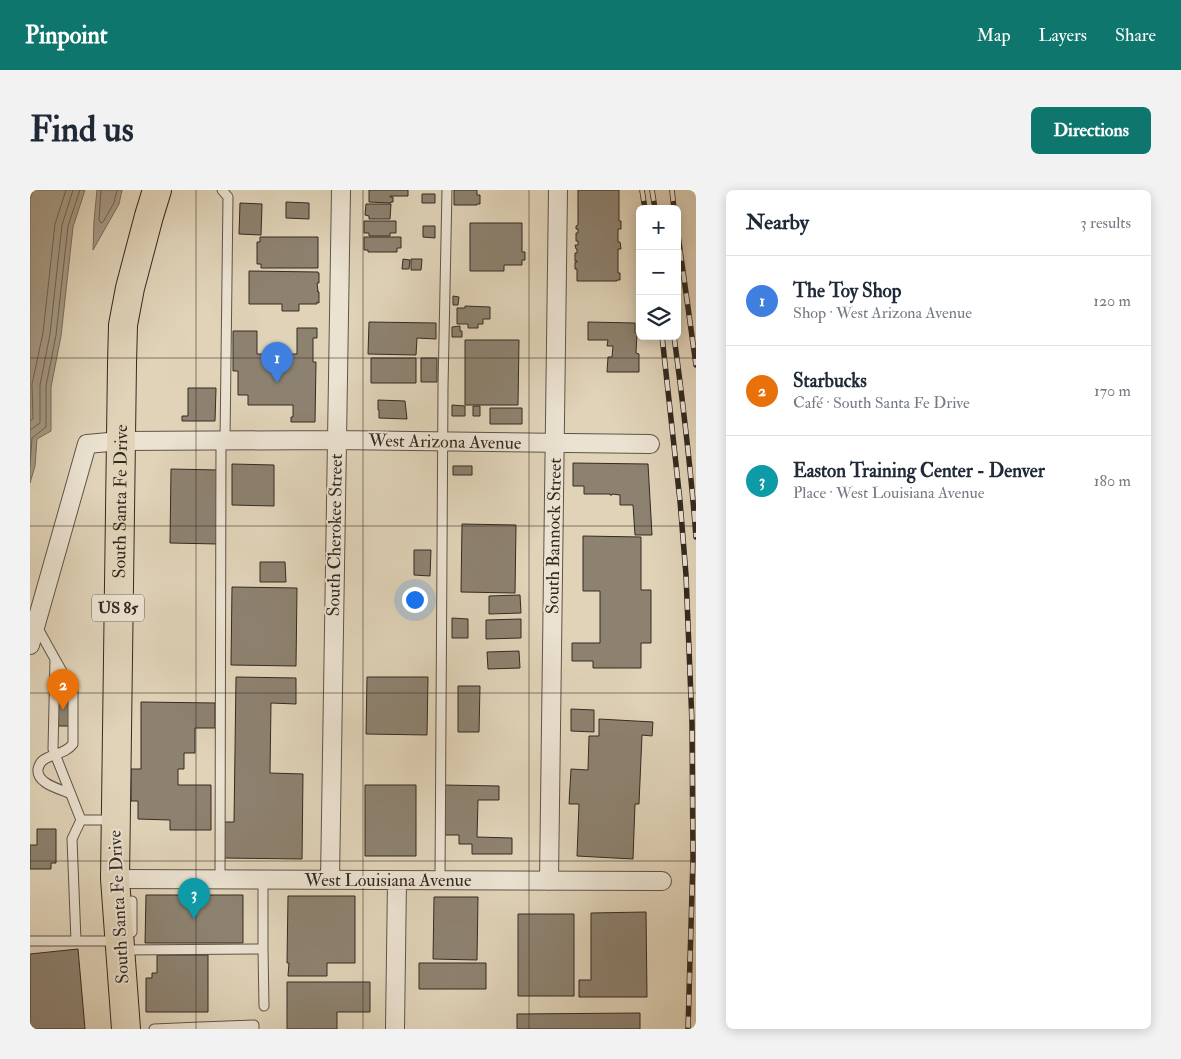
<!DOCTYPE html>
<meta charset="utf-8">
<style>
:root{--surface:#fff;--page:#f2f2f3;--text:#1f2937;--muted:#747a83;--line:#e0e1e3;--accent:#0f766e}
body{margin:0;font-family:"IM FELL Double Pica",serif;background:var(--page);color:var(--text)}
.controls{position:absolute;right:15px;top:15px;display:grid;overflow:hidden;border-radius:8px;box-shadow:0 2px 12px #0003}
.controls button{width:45px;height:45px;display:grid;place-items:center;padding:0;border:0;border-bottom:1px solid var(--line);background:var(--surface);color:var(--text);font:25px sans-serif}
.you{position:absolute;left:384px;top:409px;width:18px;height:18px;margin:-12px;border:4px solid #fff;border-radius:50%;background:#1a73e8;box-shadow:0 0 0 8px #1a73e833}
.badge{display:grid;place-items:center;width:32px;height:32px;border-radius:50%;background:var(--accent);color:#fff;font-size:16px;font-weight:700}
.pin{position:absolute;translate:-50% -41px;filter:drop-shadow(0 1px 2px #0008)}
.pin::after{content:'';position:absolute;top:26px;width:18px;height:15px;background:inherit;clip-path:polygon(0 0,100% 0,50% 100%)}
.list{margin:0;padding:0;list-style:none}
h2{display:flex;justify-content:space-between;align-items:center;height:65px;margin:0;padding:0 20px;font-size:21px}
h2 small{font-size:16px;font-weight:400;color:var(--muted)}
.list li{display:grid;grid-template-columns:32px 1fr auto;gap:15px;align-items:center;box-sizing:border-box;height:90px;padding:0 20px;border-top:1px solid var(--line)}
.list b{display:block;font-size:19px;white-space:nowrap}
.list p{margin:0;font-size:16px;white-space:nowrap;color:var(--muted)}
.list em{font-size:16px;font-style:normal;color:var(--muted)}
.icon{flex:none;width:28px;height:28px;fill:none;stroke:currentColor;stroke-width:2;stroke-linecap:round;stroke-linejoin:round}
.map{position:relative;flex:none;width:666px;height:839px;overflow:hidden;border-radius:8px}
header{display:flex;align-items:center;gap:30px;box-sizing:border-box;height:70px;padding:0 25px;background:var(--accent);color:#fff}
header strong{font-size:24px}
nav{display:flex;gap:28px;margin-inline-start:auto;font-size:18px}
.intro{display:flex;align-items:center;justify-content:space-between;box-sizing:border-box;height:120px;padding:0 30px}
h1{margin:0;font-size:35px}
.button{padding:12px 22px;border-radius:8px;background:var(--accent);color:#fff;font-size:18px;font-weight:700}
main{display:flex;gap:30px;padding:0 30px}
aside{flex:1;background:var(--surface);border-radius:8px;box-shadow:0 2px 12px #0003}
.map>svg:first-child{display:block}
.water{fill:#a69a85;stroke:#786d5d}
.lines{fill:none;stroke-linecap:round;stroke-linejoin:round}
.shore{stroke:#6d6254;stroke-width:1}
.building{fill:#8d8270;stroke:#342a22}
.service-casing{stroke:#5f5448;stroke-width:11}
.minor-casing{stroke:#5f5448;stroke-width:20}
.trunk-casing{stroke:#342a22;stroke-width:30}
.service{stroke:#ebe2d1;stroke-width:9}
.minor{stroke:#ebe2d1;stroke-width:18}
.trunk{stroke:#e0d3b8;stroke-width:28}
.rail-casing{stroke:#342a22;stroke-width:5.5}
.rail{stroke:#ebe2d1;stroke-width:4;stroke-dasharray:11;stroke-linecap:butt}
.grid{fill:none;stroke:#342a22;stroke-width:1;stroke-opacity:0.55}
.labels{text-anchor:middle;dominant-baseline:central;stroke-width:4;stroke-linejoin:round;paint-order:stroke}
.shield{fill:#ebe2d1;stroke:#6b6156;stroke-width:1}
.shield-label{font-size:16px;font-weight:bold;fill:#342a22}
.street-label{font-size:18px;fill:#342a22;stroke:#ebe2d1}
</style>
<header>
<strong>Pinpoint</strong>
<nav><a>Map</a><a>Layers</a><a>Share</a></nav>
</header>
<div class="intro"><h1>Find us</h1><a class="button">Directions</a></div>
<main>
<div class="map">
<svg width="666" height="839" viewBox="0 0 666 839">
<rect width="100%" height="100%" fill="#e0d3b8"/>
<filter id="stains"><feTurbulence type="fractalNoise" baseFrequency=".004" numOctaves="4"/><feColorMatrix values="0 0 0 0 .2 0 0 0 0 .09 0 0 0 0 .02 0 0 0 .5 -.17"/></filter>
<radialGradient id="worn" r=".72"><stop offset=".6" stop-color="#630" stop-opacity="0"/><stop offset="1" stop-color="#630" stop-opacity=".3"/></radialGradient>
<path class="water" d="M3 0H55L43 37 31 146 21 197V241L7 249 5 276 0 293V9Z
M67 0H92L89 14 63 60 64 31Z"/>
<g class="lines">
<path class="shore" d="M71 0 69 30 71 33 73 32 84 13 87 0
M0 231 3 229 2 194 13 143 25 34 36 0
M0 240 10 233V195L20 144 32 35 43 0
M0 276 2 248 16 237V196L26 145 38 36 50 0"/>
</g>
<path class="building" d="M339 0H378V6H360V7H363V12H361V13L339 12Z
M424 0H447V5H450V14H447V15H424Z
M548 0H589V31H591V39H588V52H590L591 59H588V83H590V90H587V91H547V79H545V72H547V71H545V63H547V59H546L545 55H548V51H546V43H548V39H546V36L548 35Z
M392 4H405V13H392Z
M256 12 279 13V29L256 28Z
M210 13 232 14 231 45 209 44Z
M336 14H361L360 29H339V26L335 25Z
M334 31H366V43H360V46H339V43H334Z
M440 33H492V62H495V70H492V75H474V81H440Z
M393 36H405V48L393 47Z
M230 47H288V78H231V74H227V52H230Z
M334 47H371V58H367V62H338V60H334Z
M373 69 380 70 379 79H372Z
M381 69H392L391 80H381Z
M219 81 288 82V83H289V93H287L288 101H287L289 102V113L287 112V114H269V121H252V114H219Z
M423 106 429 107 428 115H423Z
M435 116 460 117V129H453V134H448V138H438V134H427V118H435Z
M339 132 406 133V149L387 148 386 165 338 164Z
M558 132 605 133V143H607L606 163 609 164V182H577L578 167H582L583 156H577L578 150H558Z
M430 136V141H432V147H422V137Z
M267 138H287V148H283V172H286L285 232H261V227H263V215H218V205H208V181H203V141H227V164H267Z
M435 150H489L488 215H435Z
M341 168H386V193H341Z
M391 168H407V192H391Z
M158 198H186L185 231H152V226H158Z
M348 210 375 211 377 229 349 228V220H348Z
M422 215 435 216V226H422Z
M443 216H450V226H443Z
M460 218H492V234H460Z
M543 273 618 274 622 345H605L603 315H590V305L582 304V305H580V304H554V296H543Z
M202 274 244 275V316L202 315Z
M423 276H442V285H423Z
M141 279 189 280 188 354 140 353Z
M432 334 486 335 485 403 431 402Z
M553 346 611 347V400H621V453H611V478H563V471H542V453H570V401H553Z
M384 360H401L400 386 384 385Z
M230 372H255L256 392H230Z
M202 397 267 398 266 476 201 475Z
M490 405 491 423 459 424V406Z
M422 428 438 429V448H422Z
M491 429V448L456 449V430Z
M489 461 490 478 458 479 457 462Z
M206 487 266 488V514L241 513 240 583 273 584 272 669 193 668 194 632H204Z
M337 487H398L397 545 336 544Z
M428 496H450L449 542H428Z
M28 508H39V536H28Z
M111 512 185 513V538H165V563H154V579H148V595H181V640H140V630L108 629V611H101V579H111Z
M541 519 564 520V542L541 541Z
M569 529 623 532 622 546 612 545 609 614H605L603 669 547 666 549 614H539L541 579 558 580 559 546H569Z
M335 595H386V666H335Z
M414 595 469 596V610H448L447 647 482 648V664H442V654H429V645H413Z
M7 639H26V673H21V679H0V655H7Z
M116 705H213V753H115Z
M258 706H325V773H297V786H258L259 773H257Z
M404 707H448L447 770 403 769Z
M616 722 617 807H549V790H561V723Z
M488 724H544V806H488Z
M48 759 55 839H0V764Z
M127 765H178V822H116V788H122V783H127Z
M389 773H456V799H389Z
M257 792H340V822H307V839H257Z
M610 823V839H487V824Z"/>
<g class="lines">
<g class="service-casing">
<path id="service" d="M192 0 198 7 195 251
M6 435 25 469 23 559 51 630 42 649 46 751H87
M25 469 43 501V554C35 564 25 563 15 569 11 571 9 575 8 579 6 594 31 599 41 604
M51 630H83
M190 690 191 251
M233 690V759
M410 691 413 198 417 0
M102 711V742
M0 751H46
M93 760 233 759 234 816
M170 837 224 835V839
M124 839 170 837V839"/>
</g>
<g class="minor-casing">
<path id="minor" d="M0 455 57 254 90 251 306 250 620 254
M85 689 632 691
M300 690 311 0
M519 691 528 0
M365 839 367 691"/>
</g>
<g class="trunk-casing">
<g id="trunk">
<path id="s1" d="M96 839 85 689 92 174 93 135 100 98 119 26 127 0"/>
</g>
</g>
<use href="#service" class="service"/>
<use href="#minor" class="minor"/>
<use href="#trunk" class="trunk"/>
<g class="rail-casing">
<path id="rail" d="M612 0 615 19
M622 0 625 19
M642 0 644 19
M647 38 666 175
M632 146 650 311 656 385 662 533 663 668 658 839
M644 146C653 213 661 280 666 347"/>
</g>
<use href="#rail" class="rail"/>
</g>
<path class="grid" d="M166 0V839M333 0V839M499 0V839M0 168H666M0 336H666M0 503H666M0 671H666"/>
<g class="labels">
<rect class="shield" x="62" y="404.5" width="52" height="27" rx="4"/>
<g class="shield-label">
<text x="88" y="418">US 85</text>
</g>
<g class="street-label">
<text transform="translate(415 252) rotate(1)">West Arizona Avenue</text>
<text stroke="none"><textPath href="#s1" startOffset="528">South Santa Fe Drive</textPath></text>
<text transform="translate(305 345) rotate(-89)">South Cherokee Street</text>
<text transform="translate(524 346) rotate(-89)">South Bannock Street</text>
<text x="358" y="690">West Louisiana Avenue</text>
<text transform="translate(89 717) rotate(-93)">South Santa Fe Drive</text>
</g>
</g>
<rect width="100%" height="100%" filter="url(#stains)"/>
<rect width="100%" height="100%" fill="url(#worn)"/>
</svg>
<div class="controls">
<button>+</button>
<button>−</button>
<button><svg class="icon" aria-label="layers" viewBox="0 0 24 24"><path d="M12 4l9 5-9 5-9-5zM3 14l9 5 9-5"/></svg></button>
</div>
<div class="you"></div>
<div class="pin badge" style="left:247px;top:193px;background:#3f7fe0">1</div>
<div class="pin badge" style="left:33px;top:520px;background:#e8710a">2</div>
<div class="pin badge" style="left:164px;top:729px;background:#0f9aa8">3</div>
</div>
<aside>
<h2>Nearby<small>3 results</small></h2>
<ul class="list">
<li><span class="badge" style="background:#3f7fe0">1</span><div><b>The Toy Shop</b><p>Shop · West Arizona Avenue</p></div><em>120 m</em></li>
<li><span class="badge" style="background:#e8710a">2</span><div><b>Starbucks</b><p>Café · South Santa Fe Drive</p></div><em>170 m</em></li>
<li><span class="badge" style="background:#0f9aa8">3</span><div><b>Easton Training Center - Denver</b><p>Place · West Louisiana Avenue</p></div><em>180 m</em></li>
</ul>
</aside>
</main>
